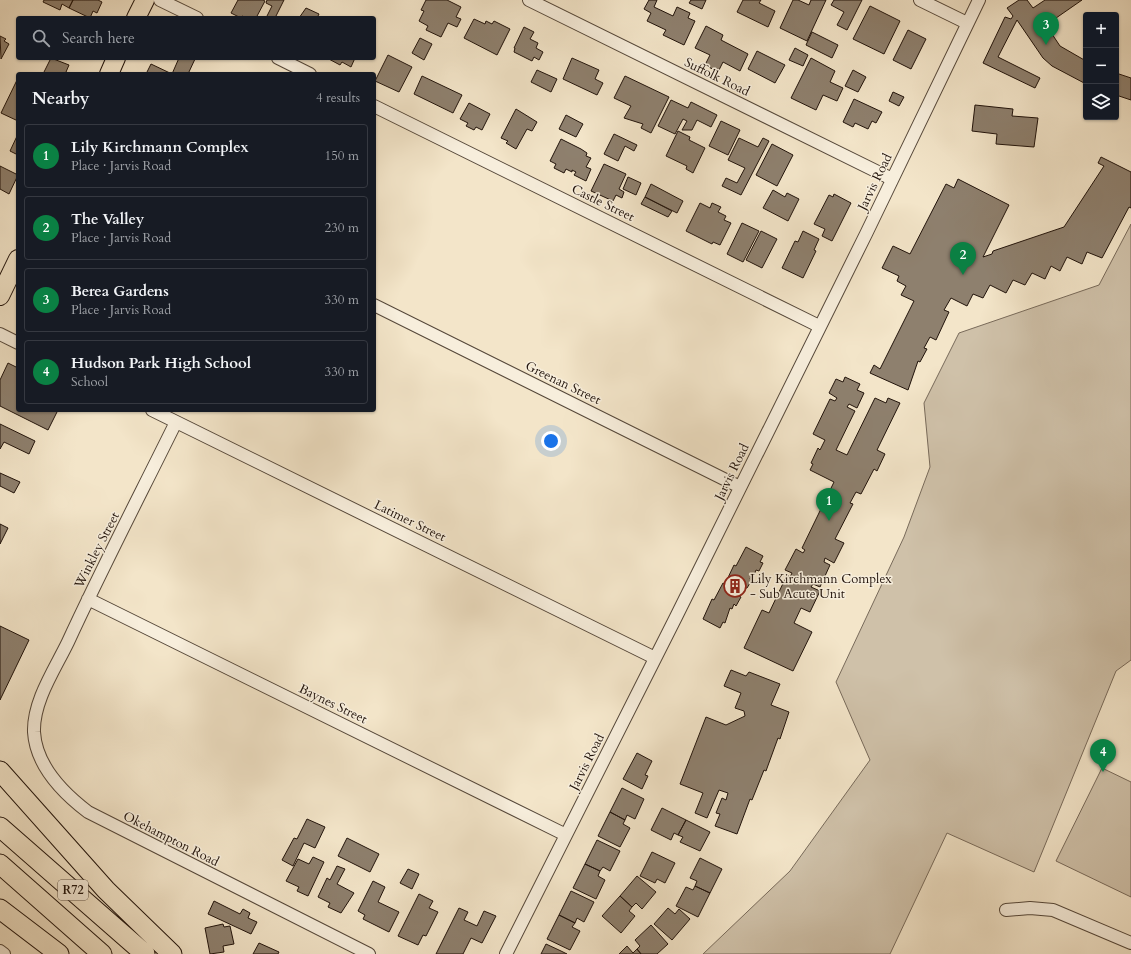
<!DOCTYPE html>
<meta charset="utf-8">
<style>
:root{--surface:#171b24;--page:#20242c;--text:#f1f3f6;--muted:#9ea1a6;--line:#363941;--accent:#0b8043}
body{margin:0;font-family:Cardo,serif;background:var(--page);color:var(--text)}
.controls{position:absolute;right:12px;top:12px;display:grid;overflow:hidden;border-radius:4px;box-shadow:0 1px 3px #0004}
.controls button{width:36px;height:36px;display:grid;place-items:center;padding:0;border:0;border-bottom:1px solid var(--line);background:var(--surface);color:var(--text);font:20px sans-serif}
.you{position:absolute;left:551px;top:441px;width:14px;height:14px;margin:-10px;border:3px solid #fff;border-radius:50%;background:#1a73e8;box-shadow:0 0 0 6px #1a73e833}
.badge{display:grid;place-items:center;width:26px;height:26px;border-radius:50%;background:var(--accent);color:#fff;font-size:13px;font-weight:700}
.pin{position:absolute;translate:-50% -33px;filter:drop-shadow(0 1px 2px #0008)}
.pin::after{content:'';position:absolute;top:21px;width:14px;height:12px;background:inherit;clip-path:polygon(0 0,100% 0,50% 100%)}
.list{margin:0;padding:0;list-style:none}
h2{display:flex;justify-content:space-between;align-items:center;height:52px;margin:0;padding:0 16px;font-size:17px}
h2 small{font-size:13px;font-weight:400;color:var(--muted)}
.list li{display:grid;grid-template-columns:26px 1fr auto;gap:12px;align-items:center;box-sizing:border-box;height:64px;margin:0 8px 8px;padding:0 8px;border:1px solid var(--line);border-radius:4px}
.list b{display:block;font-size:15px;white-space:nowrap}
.list p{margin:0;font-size:13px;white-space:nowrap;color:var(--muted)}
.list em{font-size:13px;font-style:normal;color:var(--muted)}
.icon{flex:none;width:22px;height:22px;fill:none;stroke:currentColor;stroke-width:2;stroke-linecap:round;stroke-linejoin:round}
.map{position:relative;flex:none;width:1131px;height:954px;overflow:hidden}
.search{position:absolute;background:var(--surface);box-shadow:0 1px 3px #0004;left:16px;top:16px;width:360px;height:44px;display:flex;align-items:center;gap:10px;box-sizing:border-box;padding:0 14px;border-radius:4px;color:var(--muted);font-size:15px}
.panel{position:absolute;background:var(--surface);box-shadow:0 1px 3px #0004;left:16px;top:72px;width:360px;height:340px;border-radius:4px}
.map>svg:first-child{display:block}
.park{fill:#cfc1a9;stroke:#786a5a}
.building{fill:#8e806e;stroke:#21130b}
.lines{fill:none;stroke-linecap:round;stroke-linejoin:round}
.minor-casing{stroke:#56483a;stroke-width:14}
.primary-casing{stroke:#21130b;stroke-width:20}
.trunk-casing{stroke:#21130b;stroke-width:21}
.minor{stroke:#f7eedc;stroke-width:12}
.primary{stroke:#f3e5c9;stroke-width:18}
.trunk{stroke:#f3e5c9;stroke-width:19}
.labels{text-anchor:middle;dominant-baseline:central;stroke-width:3;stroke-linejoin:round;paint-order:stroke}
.shield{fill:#f7eedc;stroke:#61554a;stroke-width:1}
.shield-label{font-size:12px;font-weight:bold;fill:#21130b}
.street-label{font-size:13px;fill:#21130b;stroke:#f7eedc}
.poi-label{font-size:13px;fill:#21130b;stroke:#f7eedc;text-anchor:start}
</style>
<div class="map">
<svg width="1131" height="954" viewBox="0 0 1131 954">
<rect width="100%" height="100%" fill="#f3e5c9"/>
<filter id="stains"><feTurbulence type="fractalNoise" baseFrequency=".005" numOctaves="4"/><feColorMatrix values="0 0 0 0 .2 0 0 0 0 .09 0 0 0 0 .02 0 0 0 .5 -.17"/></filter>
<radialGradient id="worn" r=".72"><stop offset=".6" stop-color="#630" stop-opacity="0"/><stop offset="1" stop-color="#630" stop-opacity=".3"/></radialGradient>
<path class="park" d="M1131 224V660L1116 671 1034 872 947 833 890 954H703L790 871 870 760 836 682 904 537 930 467 924 403 959 333 1099 285Z
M1102 768 1131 782V897L1056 861Z"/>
<path class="building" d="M44 0H73L69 8 62 4 60 10 43 2Z
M73 0H98L102 2 97 13 93 11 90 18 69 8Z
M238 0H263L265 1 256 18H247L242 16 241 18 231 13Z
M267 0H284L275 18H266L272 6 266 3Z
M426 0H447L461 7 456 17 461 19 457 27 448 23 441 37 426 30 428 26 419 21 424 11 421 10Z
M649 0H657L654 7 673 16 677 7 690 13 688 18 695 21 684 45 663 35 666 30 647 21 651 13 644 9Z
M691 0H706L702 9 689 3Z
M743 0H761L759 3 775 11 768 27 737 12Z
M793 0H798L809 5 811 0H826L807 41 780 28Z
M834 0H862L847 30 837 25 844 12 831 5Z
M1019 0H1027L1033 8 1045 0H1082L1046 25 1060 46 1086 61V84L1052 66 1043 58 1017 20 998 57 1040 78 1035 88 983 63 1005 17 1011 19 1013 16 1007 8Z
M870 6 900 21 884 54 853 39Z
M306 8 319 14 317 18H299Z
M474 19 485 24 486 21 492 24 494 21 510 29 497 55 464 38Z
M706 26 723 35 721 40 748 54 740 71 723 62 718 72 705 65 710 55 695 48Z
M524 27 534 32 530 39 538 43 536 48 543 52 539 60 534 57 532 61 514 52 515 48H514Z
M908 30 926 39 911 69 893 60Z
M812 32 838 45 832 58 806 45Z
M0 36 6 39 4 41 9 44 1 59Z
M420 38 432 44 424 60 412 53Z
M795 48 808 55 803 66 789 60Z
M757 51 785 65 775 83 748 69Z
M388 55 412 67 399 92 375 81Z
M51 58 69 65 66 72 70 74H43Z
M179 58 195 59 188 74H146L151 64 172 74Z
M327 58H355L351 67 342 62 340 65Z
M572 58 599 70 595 79 603 83 597 95 563 79Z
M811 58 835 71 830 82 843 88 837 101 823 95 816 110 791 98Z
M537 70 557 79 551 92 531 82Z
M853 70 866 77 858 92 845 86Z
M1116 73 1131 78V100L1116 95Z
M422 76 462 95 453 113 414 94Z
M625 76 669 97 651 133 641 128 643 124 624 118 631 106 614 98Z
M18 78V121L1 113Z
M893 92 904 97 899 106 889 101Z
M854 99 882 112 876 123 872 121 868 129 855 123 853 127 843 122Z
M671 100 688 108 691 102 717 115 711 127 697 120 692 130H682L687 121 683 119 675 134 658 126Z
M469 103 490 114 482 130 476 127 474 130 466 126 468 123 460 119Z
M975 105 1013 109 1012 116 1038 118 1034 147 996 144 997 134 972 131Z
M516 109 537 122 532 131 527 129 516 149 506 143 508 141 501 138Z
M566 115 583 124 576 137 559 129Z
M721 121 740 130 728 155 709 146Z
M678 131 690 137 689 140 705 148 693 173 686 169 687 166 666 156Z
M18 134V155L10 151Z
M614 134 637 145 634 151 625 146 618 161 604 154Z
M739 138 758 147 763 138 769 141 741 195 722 186 726 178 737 183 745 168 728 160Z
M561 139 581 149 587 153 586 156 591 158 586 167 591 169 586 181 574 175 576 172 572 170V172L566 169 564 173 554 168 556 164 550 161Z
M772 144 793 155 777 186 756 175Z
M1101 157 1131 172V208L1129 207 1102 258 1087 252 1082 264 1067 257 1060 271 1051 266 1045 279 1032 273 1025 285 1013 280 1006 293 990 285 983 298 973 294 967 306 951 298 944 310 949 312 936 340 930 337 924 348 927 349 920 362 918 361 908 390 870 373 874 365 880 369 914 301 901 295 906 286 897 281 899 276 882 268 893 246 910 254 946 184 954 188 958 179 1009 205 983 257 992 254 993 251 1064 227 1104 166 1098 163Z
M604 164 626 174 619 189 624 192 622 198 616 195 613 201 591 191Z
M0 166 18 175 9 194 0 189Z
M628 177 641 183 636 195 623 189Z
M651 184 683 201 677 213 645 197Z
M773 190 785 197 787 193 799 199 788 221 763 208Z
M834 194 851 203 832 241 822 236 825 229 814 224 829 195 833 197Z
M645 197 672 211 668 217 641 204Z
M700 203 710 208 712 203 721 207 718 212 726 216 724 220 731 223 720 245 713 242 712 244 686 231Z
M742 223 759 231 743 262 727 254Z
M761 231 777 239 762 268 746 260Z
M803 231 819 239 814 250 816 251 803 278 782 268 795 241 798 242Z
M8 363 18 368V410H58L48 430 0 406V380Z
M845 377 860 384 857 390 864 393 857 408 849 404 847 407 855 411 836 450 847 455 875 398 886 403 888 398 900 403 877 450 885 454 877 471 874 469 861 494 856 492 850 503 853 504 835 539 844 543 834 563 825 558 824 562 830 565 820 587 813 584 811 587 820 591 810 612 801 608 794 623 812 632 793 671 744 648 762 610 769 613 787 575 790 577 792 573 785 570 796 549 803 553 805 550 802 548 834 482 810 470 813 464 811 463 818 448 820 450 825 440 813 434 830 399 835 401 837 398 829 393 836 379 843 382Z
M0 424 35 441 29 454 4 442 0 449Z
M0 473 20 482 14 493 0 486Z
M0 524 8 528 0 544Z
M746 547 763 556 760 562 763 563 759 571 756 570 754 575 752 574 750 579 752 580 747 588H745L743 592 741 591 739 596 741 597 736 606 734 604 732 609 730 608 725 623 723 622 720 628 703 619 712 599 714 600 723 583 725 584 734 565 736 566Z
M0 626 29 640 0 700Z
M731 670 746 676 749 672 780 684 771 705 789 712 780 739 778 738 766 771 764 770 752 800 750 799 737 834 715 826 720 814 716 813 722 798 726 800 728 793 719 790 707 818 695 813 703 793 680 784 706 717 726 725 745 716 744 711 735 708 741 693 724 686Z
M637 753 652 761 645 775 648 776 642 789 623 779Z
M622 788 644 799 635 819 627 815 625 820 610 812Z
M662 808 686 820 678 835 674 833 671 840 651 830Z
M610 812 625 820 623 824 630 828 620 847 598 836Z
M307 819 325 827 315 848 304 843 293 866 282 860 294 838 297 839Z
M686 820 710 832 700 851 680 842 683 837 678 835Z
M347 838 379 854 370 872 338 856Z
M597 840 620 851 610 871 603 867 600 871 585 864Z
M652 852 675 863 665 883 657 879 655 883 640 876Z
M313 857 324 862 308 896 297 891 299 887 286 881 298 859 309 864Z
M700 858 722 869 710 893 695 886 697 881 690 878Z
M585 864 600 871 598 876 605 880 596 899 573 888Z
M337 866 345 869 337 884 354 893 341 913 328 907 330 903 318 897 327 878 330 880Z
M408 869 419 874 412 889 400 883Z
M637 876 656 892 642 909 636 903 632 907 620 896Z
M373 881 385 887 378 902 399 912 389 932 363 919 365 915 358 911Z
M695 886 710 893 698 917 676 906 686 887 693 890Z
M571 891 594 902 584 922 577 918 575 923 559 915Z
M419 894 433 901 429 908 438 912 426 936 423 935 418 945 398 936Z
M620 896 632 907 629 911 635 916 621 933 602 916Z
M214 901 240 914 243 909 250 913 248 918 257 922 251 934 208 914Z
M459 908 468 912 464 920 477 926 484 911 496 916 482 943 471 938 463 954H436Z
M668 908 675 914 679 909 690 919 672 940 654 924Z
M559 915 575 923 572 927 580 931 570 950 547 939Z
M223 924 224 927 230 926 234 944 223 946 224 952 210 954 205 928Z
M651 925 668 944 657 954H641L637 949 640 946 635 940Z
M259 943 279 952 278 954H253Z
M546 944 561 951 567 954H541Z
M627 946 633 953 637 949 641 954H619Z"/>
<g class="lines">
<g class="minor-casing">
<path id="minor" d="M160 0 197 18
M529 0 892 179
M920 0 967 23
M278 58 310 74
M374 106 819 326
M374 305 740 487
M0 334 18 343
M152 410 655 658
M176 422C140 495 102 568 68 642 55 669 33 701 34 732 36 766 63 793 88 812L369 954
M88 599 566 835
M1006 910 1030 908 1053 910 1131 943
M0 951 4 954
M506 954 676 617 866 234 979 0"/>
</g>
<g class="primary-casing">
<path id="primary" d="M136 18 145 0
M109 74 116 58
M0 296 18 259"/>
</g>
<g class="trunk-casing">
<path id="trunk" d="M0 771 106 890 172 954
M0 827 145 954
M0 864 102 954
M0 909 59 954"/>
</g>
<use href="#minor" class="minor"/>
<use href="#primary" class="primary"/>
<use href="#trunk" class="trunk"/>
</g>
<defs>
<g id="building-ring" transform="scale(1.15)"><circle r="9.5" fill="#f7eedc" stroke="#8f2418" stroke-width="1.5"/><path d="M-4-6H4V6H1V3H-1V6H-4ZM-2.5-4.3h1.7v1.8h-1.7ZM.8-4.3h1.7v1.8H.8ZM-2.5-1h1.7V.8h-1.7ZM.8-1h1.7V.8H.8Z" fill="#8f2418"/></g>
</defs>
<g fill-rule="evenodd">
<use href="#building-ring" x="735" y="586"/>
</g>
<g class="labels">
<rect class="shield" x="58" y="880" width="30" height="20" rx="3"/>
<g class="shield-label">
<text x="73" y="890">R72</text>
</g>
<g class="street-label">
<text transform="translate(717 77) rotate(26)">Suffolk Road</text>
<text transform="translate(875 182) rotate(-64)">Jarvis Road</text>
<text transform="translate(603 203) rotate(26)">Castle Street</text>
<text transform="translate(563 383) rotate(26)">Greenan Street</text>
<text transform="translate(732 472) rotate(-64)">Jarvis Road</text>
<text transform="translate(410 521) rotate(26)">Latimer Street</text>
<text transform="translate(97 550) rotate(-63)">Winkley Street</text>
<text transform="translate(333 704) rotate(26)">Baynes Street</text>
<text transform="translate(587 762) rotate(-63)">Jarvis Road</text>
<text transform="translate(171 839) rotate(27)">Okehampton Road</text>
</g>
<g class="poi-label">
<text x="750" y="579">Lily Kirchmann Complex<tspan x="750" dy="15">- Sub Acute Unit</tspan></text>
</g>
</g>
<rect width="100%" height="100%" filter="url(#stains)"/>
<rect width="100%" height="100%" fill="url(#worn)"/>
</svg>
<div class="controls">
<button>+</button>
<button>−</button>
<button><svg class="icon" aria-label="layers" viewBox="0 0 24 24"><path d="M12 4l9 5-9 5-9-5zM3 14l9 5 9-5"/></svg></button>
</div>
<div class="you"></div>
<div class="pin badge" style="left:829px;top:521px">1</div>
<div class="pin badge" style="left:963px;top:275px">2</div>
<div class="pin badge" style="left:1046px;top:45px">3</div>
<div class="pin badge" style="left:1103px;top:772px">4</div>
<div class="search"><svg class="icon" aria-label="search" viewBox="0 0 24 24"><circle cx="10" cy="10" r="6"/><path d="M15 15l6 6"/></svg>Search here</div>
<section class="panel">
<h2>Nearby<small>4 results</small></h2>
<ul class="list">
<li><span class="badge">1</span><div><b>Lily Kirchmann Complex</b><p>Place · Jarvis Road</p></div><em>150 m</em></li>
<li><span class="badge">2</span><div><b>The Valley</b><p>Place · Jarvis Road</p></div><em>230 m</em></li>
<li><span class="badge">3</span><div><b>Berea Gardens</b><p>Place · Jarvis Road</p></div><em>330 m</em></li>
<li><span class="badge">4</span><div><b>Hudson Park High School</b><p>School</p></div><em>330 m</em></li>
</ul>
</section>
</div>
